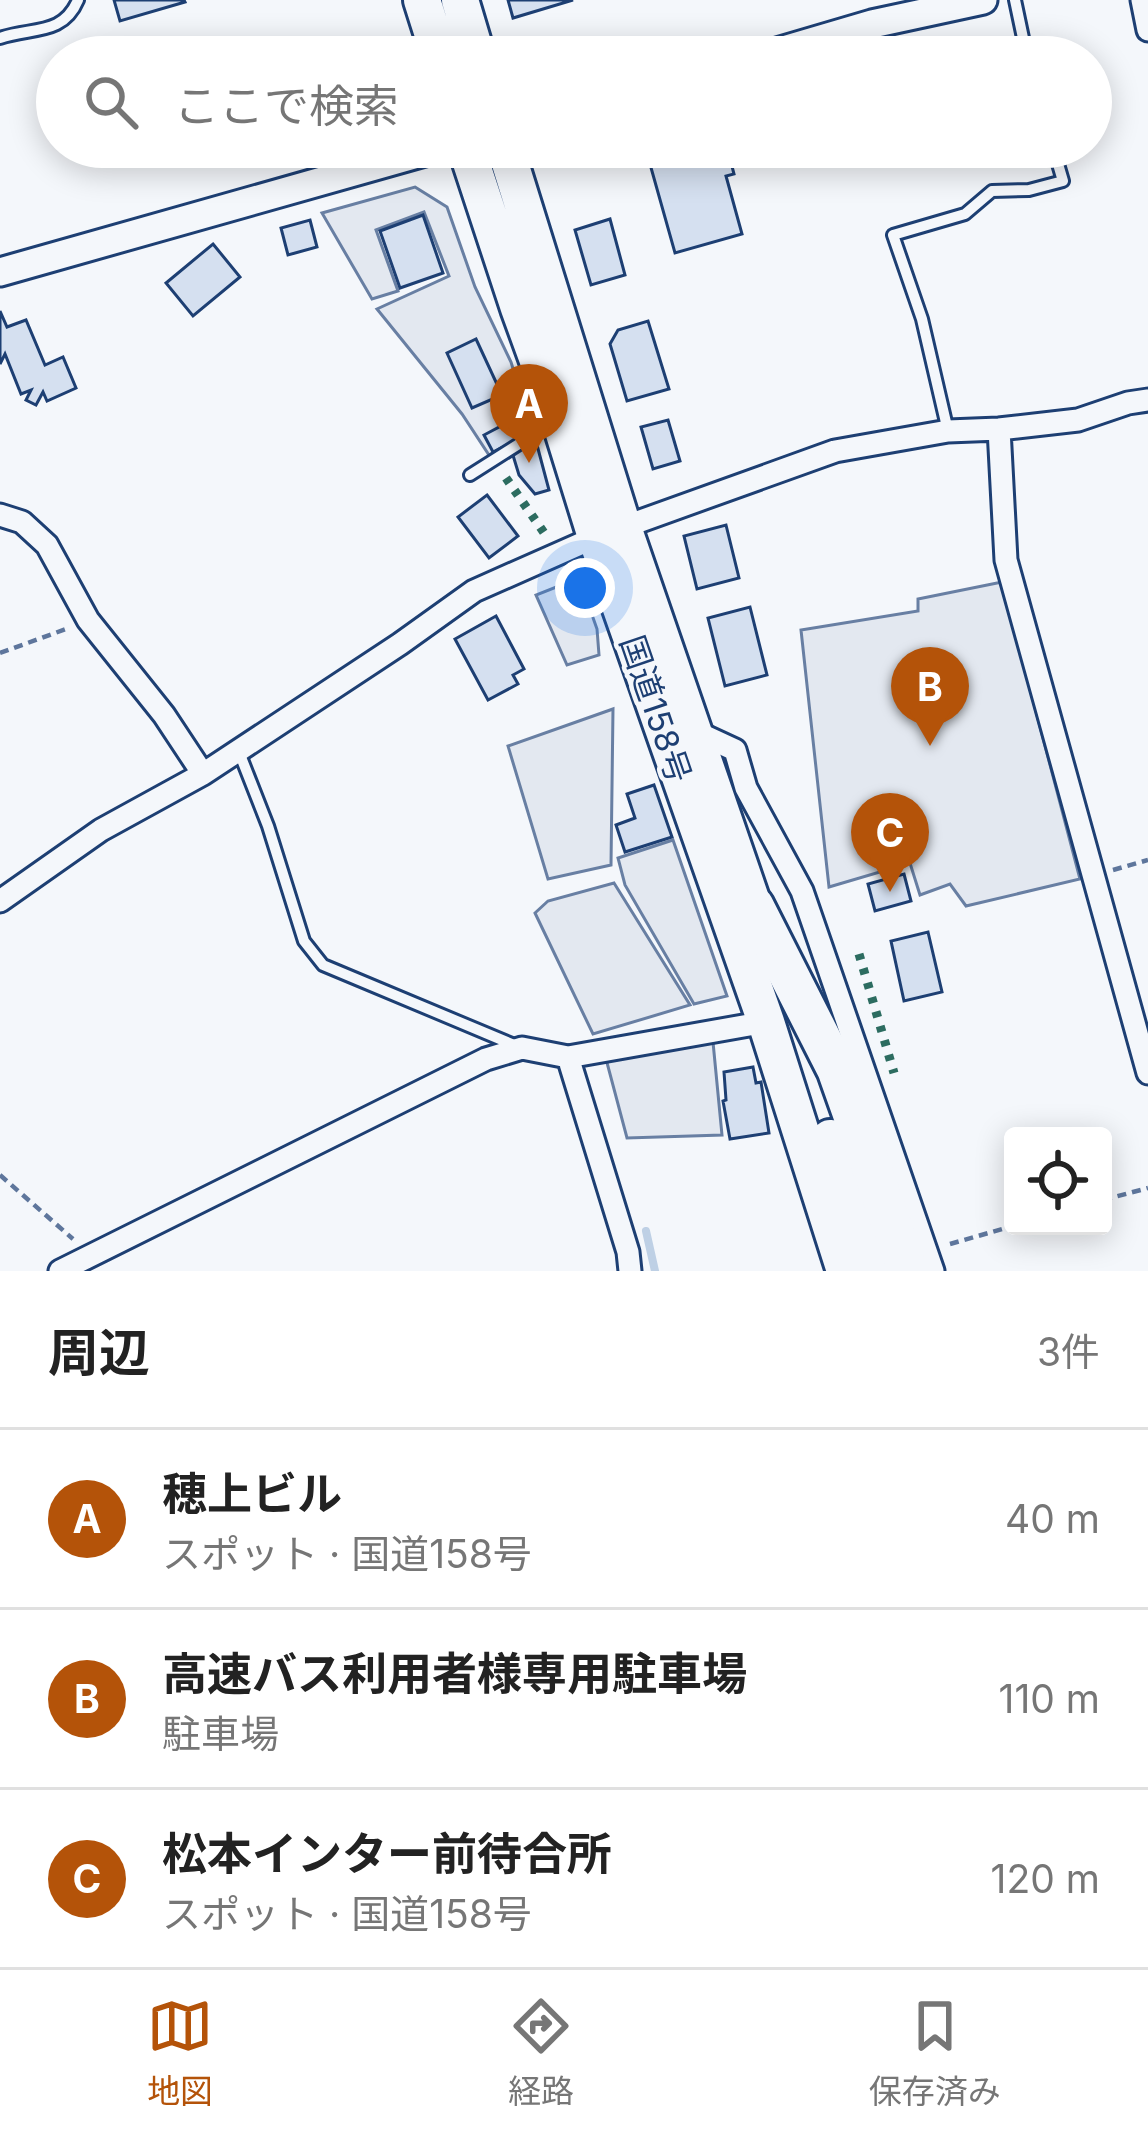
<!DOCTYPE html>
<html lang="ja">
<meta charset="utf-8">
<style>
:root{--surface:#fff;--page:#f2f2f2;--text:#222;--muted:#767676;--line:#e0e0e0;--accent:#b45309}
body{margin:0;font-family:Inter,"Noto Sans JP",sans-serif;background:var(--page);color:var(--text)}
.controls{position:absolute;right:36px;bottom:36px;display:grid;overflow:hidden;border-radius:12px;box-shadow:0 6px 30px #0003}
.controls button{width:108px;height:108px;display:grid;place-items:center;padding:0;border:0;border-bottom:3px solid var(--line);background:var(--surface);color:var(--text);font:60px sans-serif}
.you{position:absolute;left:585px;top:588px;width:42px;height:42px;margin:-30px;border:9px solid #fff;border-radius:50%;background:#1a73e8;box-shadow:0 0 0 18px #1a73e833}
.badge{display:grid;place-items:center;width:78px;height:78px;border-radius:50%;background:var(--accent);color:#fff;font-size:39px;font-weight:700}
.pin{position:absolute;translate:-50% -99px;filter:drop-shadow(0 3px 6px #0008)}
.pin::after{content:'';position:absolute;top:63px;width:42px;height:36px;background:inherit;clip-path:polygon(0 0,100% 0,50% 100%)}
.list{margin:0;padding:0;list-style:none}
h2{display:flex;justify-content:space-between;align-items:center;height:156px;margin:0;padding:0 48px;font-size:51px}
h2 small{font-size:39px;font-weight:400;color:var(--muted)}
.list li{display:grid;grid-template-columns:78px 1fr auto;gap:36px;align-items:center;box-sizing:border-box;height:180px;padding:0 48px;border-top:3px solid var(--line)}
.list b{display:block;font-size:45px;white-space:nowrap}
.list p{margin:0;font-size:39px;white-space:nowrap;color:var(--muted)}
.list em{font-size:39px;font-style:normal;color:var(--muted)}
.icon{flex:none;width:66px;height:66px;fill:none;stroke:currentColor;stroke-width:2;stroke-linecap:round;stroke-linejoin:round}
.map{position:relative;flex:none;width:1148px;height:1271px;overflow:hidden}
.search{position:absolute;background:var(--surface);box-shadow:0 6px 30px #0003;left:36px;right:36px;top:36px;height:132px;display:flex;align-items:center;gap:30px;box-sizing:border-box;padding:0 42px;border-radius:66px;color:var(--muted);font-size:45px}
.sheet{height:696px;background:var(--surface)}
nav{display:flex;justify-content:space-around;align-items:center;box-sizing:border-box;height:168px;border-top:3px solid var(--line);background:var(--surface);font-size:33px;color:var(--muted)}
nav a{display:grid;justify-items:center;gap:6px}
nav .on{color:var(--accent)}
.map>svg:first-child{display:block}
.parking{fill:#e3e8f0;stroke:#687fa3;stroke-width:3}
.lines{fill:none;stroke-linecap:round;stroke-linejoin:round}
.stream{stroke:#bed0e5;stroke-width:8}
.building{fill:#d5e0f0;stroke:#1d3f73;stroke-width:3}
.service-casing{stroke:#1d3f73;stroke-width:16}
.minor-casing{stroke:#1d3f73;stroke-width:27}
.tertiary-casing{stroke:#1d3f73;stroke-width:33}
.trunk-casing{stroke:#1d3f73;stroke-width:42}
.motorway-casing{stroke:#1d3f73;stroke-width:45}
.path{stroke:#5e769c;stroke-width:4.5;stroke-dasharray:9 6;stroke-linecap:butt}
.service{stroke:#f4f7fb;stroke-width:10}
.minor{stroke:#f4f7fb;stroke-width:21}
.tertiary{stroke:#f4f7fb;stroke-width:27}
.trunk{stroke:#f4f7fb;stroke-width:36}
.motorway{stroke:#f4f7fb;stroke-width:39}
.hedge{stroke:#2c6c60;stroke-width:9;stroke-dasharray:6 9;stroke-linecap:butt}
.labels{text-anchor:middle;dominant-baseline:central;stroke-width:9;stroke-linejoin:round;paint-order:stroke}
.street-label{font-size:33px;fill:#1d3f73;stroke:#f4f7fb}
</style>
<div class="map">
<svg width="1148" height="1271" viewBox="0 0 1148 1271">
<rect width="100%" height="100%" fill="#f4f7fb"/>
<path class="parking" d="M415 187 447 207 475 287 511 362 533 434 489 455 462 414 377 309 449 276 424 212 376 230 398 291 372 299 322 213Z
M579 578 597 629 599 655 567 665 536 595Z
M1002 582 1080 879 966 906 950 884 920 895 910 863 829 887 801 630 918 611V599Z
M613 709 611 865 548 879 508 746Z
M673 840 727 996 694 1004 625 885 618 858Z
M614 883 690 1005 593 1034 535 913 548 901Z
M713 1042 722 1135 627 1138 606 1059Z"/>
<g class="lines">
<path class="stream" d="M646 1231 655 1271"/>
</g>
<path class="building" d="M114 0H184L185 2 120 21Z
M508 0H573L513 18Z
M684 147H727L734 174 726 176 742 234 675 253 648 157Z
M423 215 443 273 400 288 380 231Z
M610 219 625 275 591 285 575 230Z
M310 220 317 247 288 255 281 228Z
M213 244 240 277 193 316 166 283Z
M0 311 7 327 26 320 45 365 63 357 76 388 47 401 43 392 36 405 26 400 31 390 21 394 5 354 0 364Z
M648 321 669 389 627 401 610 344 618 330Z
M476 339 502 395 472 408 447 353Z
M518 417 527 435 493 452 484 435Z
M668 420 680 461 653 469 641 427Z
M537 445 549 490 535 494 519 475 512 452Z
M487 495 518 536 489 558 458 517Z
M726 525 739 578 697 589 684 536Z
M750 607 767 675 725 686 708 618Z
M496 616 524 669 513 675 518 684 488 700 455 639Z
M654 785 672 837 625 852 616 825 635 818 627 794Z
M904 874 911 901 875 911 868 884Z
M928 932 942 992 904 1001 891 941Z
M753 1067 756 1083 761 1082 769 1133 730 1139 723 1101 726 1100 724 1072Z"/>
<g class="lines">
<g class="service-casing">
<path id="service" d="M1015 0 1027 57
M0 38C31 27 63 36 78 0
M948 431 922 319 893 235 965 214 992 191 1029 190 1063 181 1053 147
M470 475 541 430 552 427
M239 752 268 826 304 941 323 965 519 1047"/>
</g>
<g class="minor-casing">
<path id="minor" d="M1142 0 1148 30
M999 429 1006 560 1148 1073
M0 515 22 522 47 545 88 620 164 715 203 774
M694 731 735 750 746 788 802 891 933 1271
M0 901 101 830 203 774 400 644 474 591 596 537 835 451 948 431 999 429 1078 420 1128 403 1148 400
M568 1057 628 1252 630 1271
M60 1271 486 1059 522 1048 568 1057 766 1022"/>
</g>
<g class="tertiary-casing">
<path id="tertiary" d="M760 57 872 24 983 0
M0 272 442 147"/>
</g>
<g class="trunk-casing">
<path id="trunk" d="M422 0 440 57
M460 0 477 57
M466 147 519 308 561 424 596 537 766 1022 845 1271
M505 147 624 530 762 931
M830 1138 873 1271"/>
</g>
<g class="motorway-casing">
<path id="motorway" d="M754 906 837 1070 908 1271"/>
</g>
<path class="path" d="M0 653 66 629
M1113 870 1148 860
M0 1175 73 1239
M1103 1200 1148 1188
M950 1244 1013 1226"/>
<use href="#service" class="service"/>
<use href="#minor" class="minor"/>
<use href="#tertiary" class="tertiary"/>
<use href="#trunk" class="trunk"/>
<use href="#motorway" class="motorway"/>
<path class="hedge" d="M506 478 547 537
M859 954 894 1073"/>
</g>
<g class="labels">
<g class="street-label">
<text transform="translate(656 709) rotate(71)">国道158号</text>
</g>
</g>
</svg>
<div class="controls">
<button><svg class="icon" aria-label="locate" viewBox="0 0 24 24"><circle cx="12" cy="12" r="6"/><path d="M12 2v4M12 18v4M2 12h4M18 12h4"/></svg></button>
</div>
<div class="you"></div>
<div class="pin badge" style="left:529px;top:463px">A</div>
<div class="pin badge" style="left:930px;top:746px">B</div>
<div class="pin badge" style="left:890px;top:892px">C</div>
<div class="search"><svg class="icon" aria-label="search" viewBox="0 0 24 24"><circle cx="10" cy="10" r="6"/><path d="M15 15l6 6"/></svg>ここで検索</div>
</div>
<section class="sheet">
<h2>周辺<small>3件</small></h2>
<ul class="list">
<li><span class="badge">A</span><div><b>穂上ビル</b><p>スポット · 国道158号</p></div><em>40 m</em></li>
<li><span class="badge">B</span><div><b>高速バス利用者様専用駐車場</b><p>駐車場</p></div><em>110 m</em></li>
<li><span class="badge">C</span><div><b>松本インター前待合所</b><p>スポット · 国道158号</p></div><em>120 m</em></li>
</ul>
</section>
<nav>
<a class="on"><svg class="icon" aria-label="map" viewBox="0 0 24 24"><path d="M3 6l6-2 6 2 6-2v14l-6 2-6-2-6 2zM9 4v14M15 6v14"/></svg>地図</a>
<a><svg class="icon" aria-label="directions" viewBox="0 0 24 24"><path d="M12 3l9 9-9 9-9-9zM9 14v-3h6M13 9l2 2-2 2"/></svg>経路</a>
<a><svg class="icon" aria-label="saved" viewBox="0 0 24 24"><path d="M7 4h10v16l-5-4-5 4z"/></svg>保存済み</a>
</nav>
